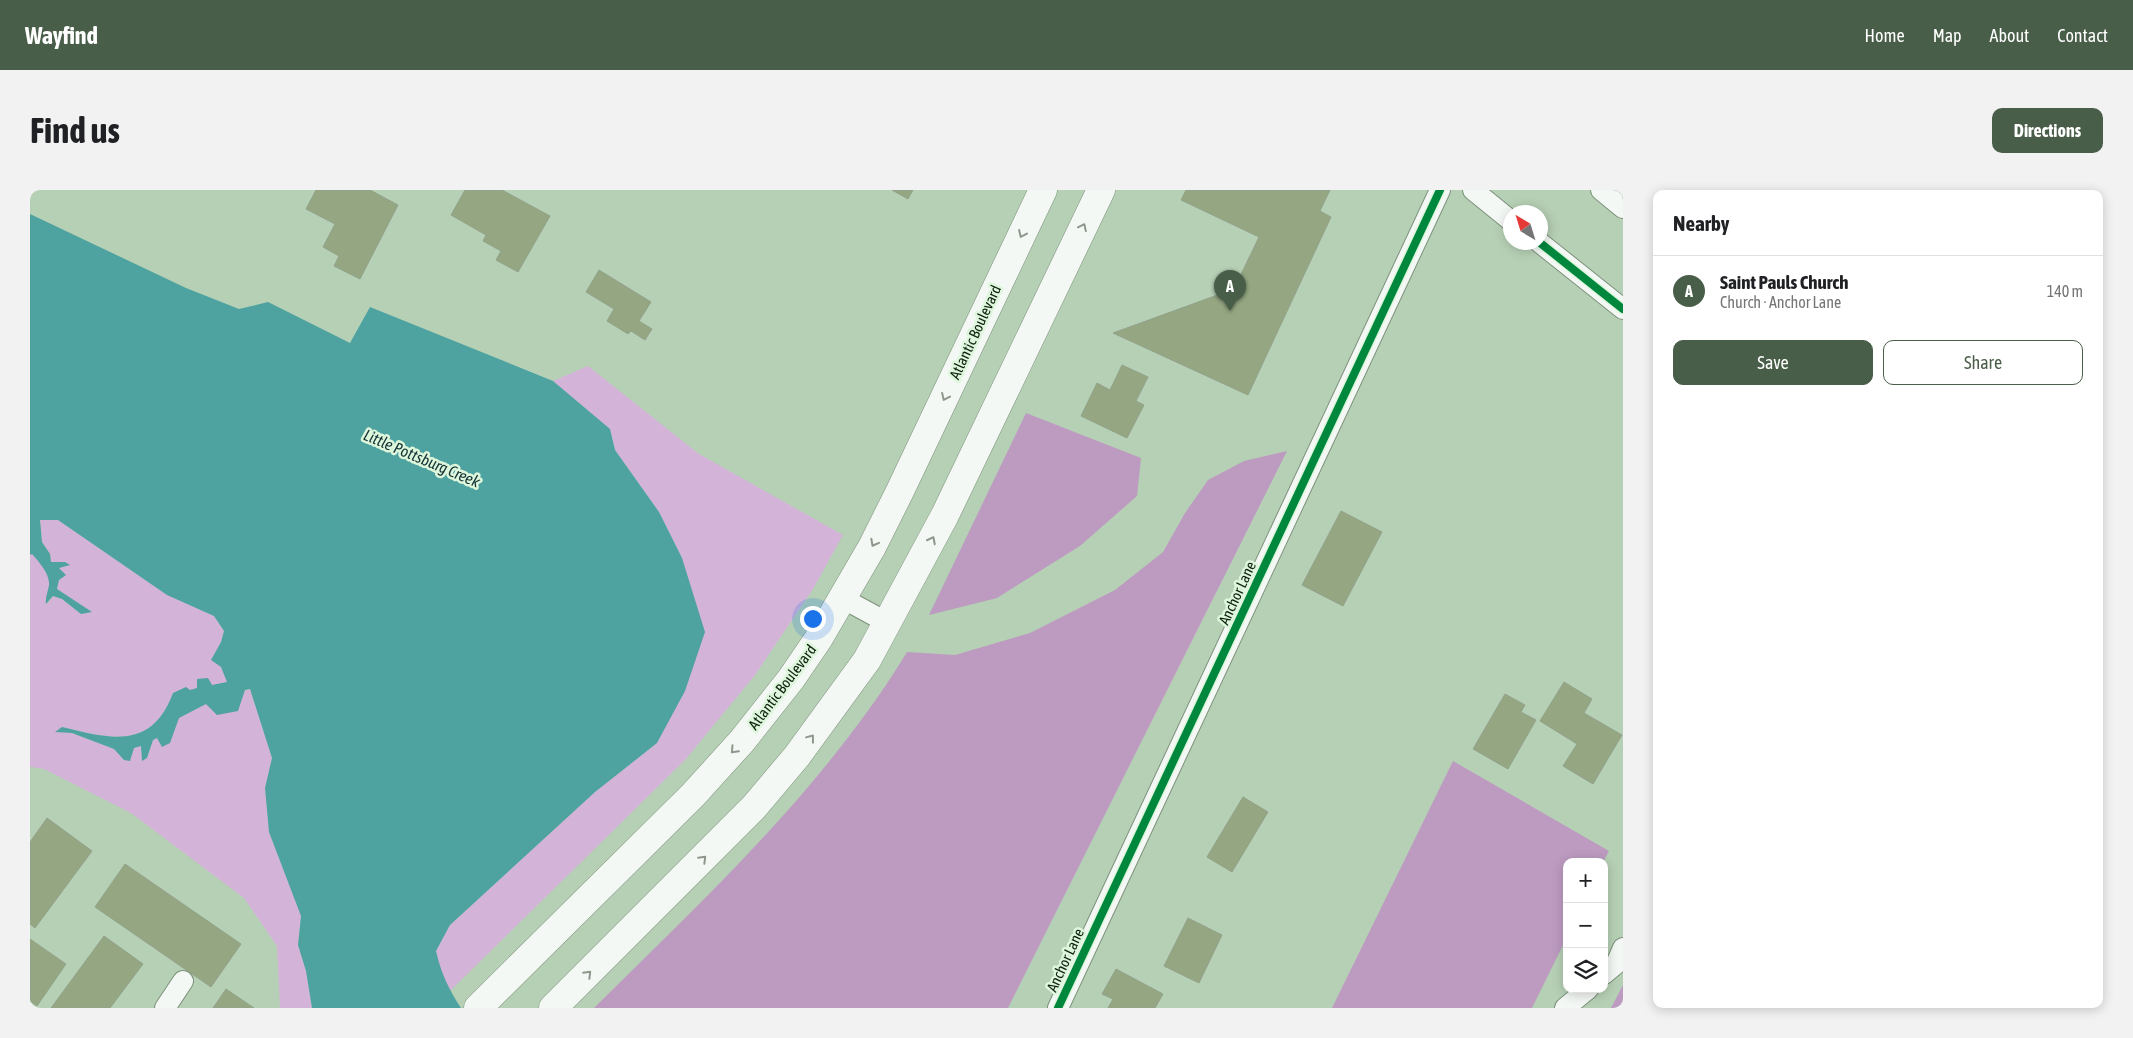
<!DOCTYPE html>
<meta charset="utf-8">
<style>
:root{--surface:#fff;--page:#f2f2f2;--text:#202124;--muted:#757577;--line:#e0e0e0;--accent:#495e48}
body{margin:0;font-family:"Asap Condensed",sans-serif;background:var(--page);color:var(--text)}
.controls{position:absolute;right:15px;bottom:15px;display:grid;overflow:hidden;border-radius:10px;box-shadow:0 2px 12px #0003}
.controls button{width:45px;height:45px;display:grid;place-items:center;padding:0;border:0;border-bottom:1px solid var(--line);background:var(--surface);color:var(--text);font:25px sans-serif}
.compass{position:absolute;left:1473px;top:15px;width:45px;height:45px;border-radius:50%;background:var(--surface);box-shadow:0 2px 12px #0003;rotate:322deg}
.you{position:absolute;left:782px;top:428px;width:18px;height:18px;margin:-12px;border:4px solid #fff;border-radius:50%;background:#1a73e8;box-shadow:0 0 0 8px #1a73e833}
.badge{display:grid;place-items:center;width:32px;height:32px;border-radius:50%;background:var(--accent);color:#fff;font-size:16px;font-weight:700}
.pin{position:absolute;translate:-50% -41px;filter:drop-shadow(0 1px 2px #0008)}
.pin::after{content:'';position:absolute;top:26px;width:18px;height:15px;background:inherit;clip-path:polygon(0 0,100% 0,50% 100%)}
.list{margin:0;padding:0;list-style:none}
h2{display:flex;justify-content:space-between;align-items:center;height:65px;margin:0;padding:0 20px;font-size:21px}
h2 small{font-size:16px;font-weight:400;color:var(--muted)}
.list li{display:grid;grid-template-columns:32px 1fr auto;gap:15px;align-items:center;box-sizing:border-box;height:70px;padding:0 20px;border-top:1px solid var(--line)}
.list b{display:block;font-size:19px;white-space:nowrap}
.list p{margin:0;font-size:16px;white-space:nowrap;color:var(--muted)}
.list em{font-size:16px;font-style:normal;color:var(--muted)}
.actions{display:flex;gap:10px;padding:15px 20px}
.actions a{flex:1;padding:11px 0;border:1px solid var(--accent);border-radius:10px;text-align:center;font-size:18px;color:var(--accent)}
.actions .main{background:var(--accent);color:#fff}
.icon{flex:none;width:28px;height:28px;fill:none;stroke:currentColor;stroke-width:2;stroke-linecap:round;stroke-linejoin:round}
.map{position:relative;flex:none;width:1593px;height:818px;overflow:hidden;border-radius:10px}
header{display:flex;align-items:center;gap:30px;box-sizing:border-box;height:70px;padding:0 25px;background:var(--accent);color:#fff}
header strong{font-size:24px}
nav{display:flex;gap:28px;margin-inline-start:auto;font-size:18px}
.intro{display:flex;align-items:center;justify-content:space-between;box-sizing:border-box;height:120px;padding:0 30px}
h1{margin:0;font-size:35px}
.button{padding:12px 22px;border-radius:10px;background:var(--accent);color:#fff;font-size:18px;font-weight:700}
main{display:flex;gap:30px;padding:0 30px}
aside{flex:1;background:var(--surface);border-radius:10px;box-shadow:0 2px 12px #0003}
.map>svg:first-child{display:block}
.green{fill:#d4b3d8}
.forest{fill:#bd9bc1}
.water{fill:#4ea2a0}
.building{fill:#94a782;stroke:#93a28b}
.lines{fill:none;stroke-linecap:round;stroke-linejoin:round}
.minor-casing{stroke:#7d917c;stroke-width:22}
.primary-casing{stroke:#7d917c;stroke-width:29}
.minor{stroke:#f4f8f4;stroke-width:20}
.primary{stroke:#f4f8f4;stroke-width:28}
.cycleway-casing{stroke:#ddf6dc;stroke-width:11}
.cycleway{stroke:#00873e;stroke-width:8}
.oneway{stroke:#8d978c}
.labels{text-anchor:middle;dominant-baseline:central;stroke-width:5;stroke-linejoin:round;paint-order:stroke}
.street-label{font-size:15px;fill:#0f210e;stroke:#ddf6dc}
.water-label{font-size:16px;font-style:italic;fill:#133235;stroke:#ddf6dc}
</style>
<header>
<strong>Wayfind</strong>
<nav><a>Home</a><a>Map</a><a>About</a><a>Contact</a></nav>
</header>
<div class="intro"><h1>Find us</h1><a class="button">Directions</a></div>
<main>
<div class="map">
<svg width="1593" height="818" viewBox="0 0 1593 818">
<rect width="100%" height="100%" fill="#b6d0b5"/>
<path class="green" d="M558 176 669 264 813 345 783 399 725 485 655 570 420 801 411 784 406 761 420 735 565 602 627 553 652 368 629 322 585 260 580 239 523 191Z
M10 329 28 330 137 405 184 426 194 441 191 452 182 470 191 477 198 493 143 503C122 560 81 549 32 537L42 543 84 559 94 570 104 558 111 555 112 570 117 568 123 550 127 548 140 553 148 528 176 514 220 499 242 568 235 598 239 642 271 726 268 755 276 781 282 818H250L247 756 214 708 101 623 14 579 0 577V365L2 364C9 371 19 382 20 393 20 400 15 405 17 414L23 406 32 409 51 424 61 422 27 399 28 378 39 375 35 372H21L20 364 12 352Z"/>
<path class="forest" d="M996 223 1111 268 1107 306 1050 356 967 408 899 425Z
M1257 261 978 818H564C677 706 794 598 877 462L925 465 1000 443 1085 400 1133 362 1155 323 1178 290 1214 271Z
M1423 571 1579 661 1573 672H1537V747L1502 818H1302Z
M1593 795V818H1581Z"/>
<path class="water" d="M0 24 156 98 209 119 238 112 320 153 340 117 523 191 580 239 585 260 629 322 652 368 675 442 655 501 627 553 565 602 420 735 406 761C411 783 419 800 431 818H282L276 781 268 755 271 726 239 642 235 598 242 568 220 499 215 500 208 521 187 525 176 514 149 528 140 553 132 557 127 548 123 550 117 568 112 571 111 556 104 558 100 571 94 570 84 559 42 543 25 542 32 537C81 549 122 560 143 503L156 497 160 500 167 498V489L178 488 182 495 197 492 191 477 181 470 191 452 194 441 184 426 137 405 28 330H10L12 352 20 364 21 372H35L40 375 29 378 36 385 29 390 27 399 62 422 51 424 32 409 23 406 16 414C15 407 18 402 19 395 20 384 9 372 2 364L0 365Z"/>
<path class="building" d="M286 0H340L368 15 330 89 304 76 309 66 293 57 305 34 276 19Z
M435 0H472L520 26 488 82 466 70 471 61 453 51 456 45 421 25Z
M862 0H883L878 9Z
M1156 0H1300L1290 21 1301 27 1218 205 1083 143 1204 99 1229 47 1151 10Z
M569 80 621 112 609 131 622 139 615 150 601 141 598 144 577 131 584 119 556 102Z
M1092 175 1118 187 1106 211 1114 215 1097 248 1051 226 1067 193 1080 200Z
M1311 321 1352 342 1313 416 1272 395Z
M1534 492 1562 509 1554 523 1592 545 1563 594 1533 576 1547 554 1510 531Z
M1475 504 1495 515 1491 522 1506 530 1478 579 1443 559Z
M1213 607 1238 622 1202 682 1177 667Z
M17 628 62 661 5 738 0 734V652Z
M95 674 211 754 181 797 65 717Z
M1158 728 1192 745 1169 793 1134 776Z
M74 746 113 774 80 818H21Z
M0 749 36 774 7 816 0 811Z
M1086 779 1133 804 1125 818H1078L1083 809 1072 804Z
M196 799 224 818H183Z"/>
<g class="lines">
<g class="minor-casing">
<path id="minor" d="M1443 0 1480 30
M1571 0 1593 18
M1509 52 1593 119
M812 408 858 433
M1574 784 1586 774 1593 758
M135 818 153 791
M1028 818 1410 0
M1535 818 1558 799"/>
</g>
<g class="primary-casing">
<path id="primary" d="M448 818 663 605 712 551 761 489 789 448 842 357 870 301 1013 0
M523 818 724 617 767 566 837 470 915 325 1071 0"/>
</g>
<use href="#minor" class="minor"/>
<use href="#primary" class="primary"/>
<g class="cycleway-casing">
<path id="cycleway" d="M1509 52 1593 119
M1028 818 1410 0"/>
</g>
<use href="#cycleway" class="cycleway"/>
</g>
<defs><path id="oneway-chevron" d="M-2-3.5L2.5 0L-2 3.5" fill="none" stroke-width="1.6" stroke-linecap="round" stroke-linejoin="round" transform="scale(1.25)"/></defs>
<g class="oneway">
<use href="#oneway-chevron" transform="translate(1053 37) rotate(-64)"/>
<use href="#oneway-chevron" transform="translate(992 44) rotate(115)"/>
<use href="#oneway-chevron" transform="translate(915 207) rotate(115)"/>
<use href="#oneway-chevron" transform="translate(902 350) rotate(-63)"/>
<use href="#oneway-chevron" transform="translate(844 353) rotate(118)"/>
<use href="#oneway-chevron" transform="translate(781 548) rotate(-53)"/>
<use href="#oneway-chevron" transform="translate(704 560) rotate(133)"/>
<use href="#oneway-chevron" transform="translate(673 669) rotate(-45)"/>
<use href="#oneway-chevron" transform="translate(558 784) rotate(-45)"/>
</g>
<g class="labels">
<g class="street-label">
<text transform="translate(945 142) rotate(-65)">Atlantic Boulevard</text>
<text transform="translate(1207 403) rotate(-65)">Anchor Lane</text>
<text transform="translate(752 497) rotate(-53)">Atlantic Boulevard</text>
<text transform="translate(1035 770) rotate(-65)">Anchor Lane</text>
</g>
<g class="water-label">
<text transform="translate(392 268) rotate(23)">Little Pottsburg Creek</text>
</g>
</g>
</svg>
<div class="controls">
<button>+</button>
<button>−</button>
<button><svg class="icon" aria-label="layers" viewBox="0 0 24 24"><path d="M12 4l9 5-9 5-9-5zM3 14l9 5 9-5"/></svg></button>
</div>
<svg class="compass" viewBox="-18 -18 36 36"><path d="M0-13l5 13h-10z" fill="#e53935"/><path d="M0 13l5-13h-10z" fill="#757577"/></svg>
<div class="you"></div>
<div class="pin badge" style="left:1200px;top:121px">A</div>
</div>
<aside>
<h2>Nearby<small></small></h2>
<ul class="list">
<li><span class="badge">A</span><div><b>Saint Pauls Church</b><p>Church · Anchor Lane</p></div><em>140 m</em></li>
</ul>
<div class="actions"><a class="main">Save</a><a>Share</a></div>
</aside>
</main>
